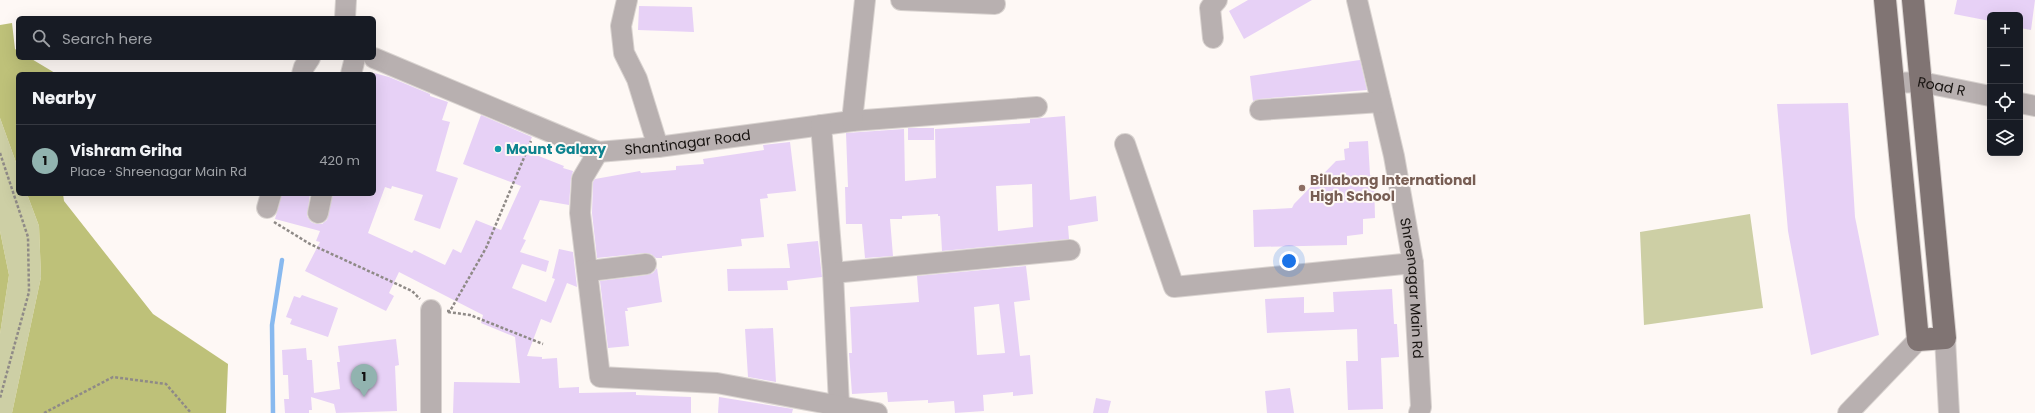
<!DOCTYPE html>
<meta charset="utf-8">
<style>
:root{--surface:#171b24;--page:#20242c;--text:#f1f3f6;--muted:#9ea1a6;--line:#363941;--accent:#91b3af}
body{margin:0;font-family:Poppins,sans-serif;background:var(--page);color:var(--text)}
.controls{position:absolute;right:12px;top:12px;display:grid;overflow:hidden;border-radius:6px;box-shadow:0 4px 16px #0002}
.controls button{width:36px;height:36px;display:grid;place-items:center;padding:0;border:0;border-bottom:1px solid var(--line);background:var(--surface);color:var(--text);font:20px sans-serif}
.you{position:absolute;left:1289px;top:261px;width:14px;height:14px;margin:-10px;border:3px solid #fff;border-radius:50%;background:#1a73e8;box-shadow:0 0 0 6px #1a73e833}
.badge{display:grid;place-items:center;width:26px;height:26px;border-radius:50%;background:var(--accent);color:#111;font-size:13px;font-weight:700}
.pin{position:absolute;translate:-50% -33px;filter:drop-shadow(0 1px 2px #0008)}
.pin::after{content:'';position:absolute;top:21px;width:14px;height:12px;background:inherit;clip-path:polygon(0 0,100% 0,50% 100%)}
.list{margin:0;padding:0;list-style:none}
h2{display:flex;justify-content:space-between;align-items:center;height:52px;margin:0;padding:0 16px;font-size:17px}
h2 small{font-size:13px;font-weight:400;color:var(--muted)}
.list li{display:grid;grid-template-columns:26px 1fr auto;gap:12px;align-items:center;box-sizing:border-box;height:72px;padding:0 16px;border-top:1px solid var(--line)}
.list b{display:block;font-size:15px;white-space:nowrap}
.list p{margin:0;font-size:13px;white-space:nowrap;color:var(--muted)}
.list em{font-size:13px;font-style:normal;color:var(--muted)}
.icon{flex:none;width:22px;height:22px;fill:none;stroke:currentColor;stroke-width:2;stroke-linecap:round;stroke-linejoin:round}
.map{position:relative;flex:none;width:2035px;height:413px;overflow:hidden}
.search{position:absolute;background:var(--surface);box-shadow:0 4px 16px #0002;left:16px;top:16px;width:360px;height:44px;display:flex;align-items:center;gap:10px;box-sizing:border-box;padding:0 14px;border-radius:6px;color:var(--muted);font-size:15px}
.panel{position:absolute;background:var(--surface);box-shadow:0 4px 16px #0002;left:16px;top:72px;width:360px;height:124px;border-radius:6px}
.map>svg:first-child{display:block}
.green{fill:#cdcfa5}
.forest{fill:#bec179}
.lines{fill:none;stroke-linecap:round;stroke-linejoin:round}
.stream{stroke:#88b9ef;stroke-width:4.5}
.building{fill:#e7d1f6;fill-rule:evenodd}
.minor-casing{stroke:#d9d3d0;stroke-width:22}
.major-casing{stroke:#d9d3d0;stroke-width:24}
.path{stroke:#8f8a87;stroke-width:2.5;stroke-dasharray:3 2;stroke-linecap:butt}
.minor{stroke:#b8b0b0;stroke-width:20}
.major{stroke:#807473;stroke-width:22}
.culture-dot{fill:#0f9aa8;stroke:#fef8f5;stroke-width:1.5}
.education-dot{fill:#8d6e63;stroke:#fef8f5;stroke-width:1.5}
.labels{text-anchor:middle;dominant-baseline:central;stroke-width:4;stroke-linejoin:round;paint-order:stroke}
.street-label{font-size:14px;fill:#171310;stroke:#fef8f5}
.culture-label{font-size:14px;font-weight:bold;fill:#0d838f;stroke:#fef8f5;text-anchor:start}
.education-label{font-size:14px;font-weight:bold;fill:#785e54;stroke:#fef8f5;text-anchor:start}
</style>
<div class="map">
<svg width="2035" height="413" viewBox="0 0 2035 413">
<rect width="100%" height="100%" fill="#fef8f5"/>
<path class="green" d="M0 118 18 168V194H27L39 226 41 277 12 413H0V334L9 275 0 231Z
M1750 214 1763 308 1644 325 1640 232Z"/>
<path class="forest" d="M12 23 15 49 18 51V58H30L55 73 18 74V168L0 118V25Z
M27 194H63L64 201 153 314 228 364 226 413H12L41 277 39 226Z
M0 231 9 275 0 334Z"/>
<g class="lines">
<path class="stream" d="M273 413 272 325 282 260"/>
</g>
<path class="building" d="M1248 0H1312L1244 39 1229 11Z
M1957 0H2035L2031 30 2020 28V15H1990V21L1954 14Z
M639 6 692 7 694 32 638 30Z
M1360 60 1367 90 1259 99 1253 101 1250 76Z
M374 73 389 77 430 94V96L448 102 442 120 450 122 436 171 458 178 440 229 414 220 423 195 392 186 391 189 385 187 368 233 412 253 414 250 445 265 453 249 461 253 476 220 501 230 521 186 463 164 481 115 532 137 526 151 564 166 563 168 573 171 571 178 569 205 540 200 523 239 526 240 520 252 549 261 546 272 522 264 512 288 546 302 555 279 552 278 559 249 573 252 577 287 567 283 551 323 541 319 527 356 542 357V359L557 358 559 388 579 387V393L636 392V395L691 397V413H453L454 382 520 383 515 337 481 323 483 315 399 272 389 293 394 296 386 311 305 271 320 242 316 241 320 231 275 219 282 194H310L307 216 311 222 316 224H322L327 220 333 194H374Z
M1848 103 1855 217 1879 335 1811 355 1788 231 1777 104Z
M1065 116 1070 200 1096 196 1098 221 1068 226 1069 239 942 251 940 216H938V214L902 216V219H890L893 256 865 258 862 224H846L845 187H848L846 133 904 129 905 181 936 178 935 129 1030 123V119ZM1032 184 1033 227 998 231 996 186Z
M908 128H934V140H908Z
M1368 141 1370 175 1374 176 1375 218 1363 219V234L1347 236V245L1254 247 1253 210 1292 208 1294 204 1336 161 1345 160 1344 149 1349 148V142Z
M790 142 796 191 767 194 768 198 760 199 764 237 741 239 742 246 684 253 662 256V258H656L651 254 645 253 597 258 592 213 593 182 595 179 640 171 641 173 676 170V166L704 164 703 159 764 150 763 145Z
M818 241 822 277 787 281 788 290 728 291 727 269 790 268 787 244Z
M1026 266 1030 300 1014 302 1020 356 1030 355 1033 394 1013 396V392L983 395 984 411 955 413 954 401 928 403V400L888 402 887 392 852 394 849 353H852L850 307 919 302 917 276ZM999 304 1005 353 977 355 974 307Z
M657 268 662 302 627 308 628 311H625L629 346 608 348 600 281 647 275 653 273Z
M1392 289 1394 324H1397L1399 357 1381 358 1383 409 1348 410 1346 361H1358L1357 329 1267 333 1265 299 1304 297V313L1334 312 1333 292Z
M302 295 338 308 328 337 290 324 292 319 286 317 294 296 300 298Z
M773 328 776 382 748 377 745 329Z
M396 339 399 365 395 366 397 411 336 413 334 404 311 397 312 410H309V413H285L284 399H289L288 375H283L282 350 306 348 307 360H312L314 393 340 389 337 362H340L338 346Z
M1290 388 1294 413H1267L1265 391Z
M719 397 793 409 792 413H718Z
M1096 398 1111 401 1108 413H1093Z"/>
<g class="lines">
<g class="minor-casing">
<g id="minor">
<path d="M627 0 621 26 624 53 637 79 658 147"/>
<path d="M901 0 995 4"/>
<path id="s1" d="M1357 0 1394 156 1413 263 1421 407 1419 413"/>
<path d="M345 18 346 0"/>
<path d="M1213 38 1210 8 1217 0"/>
<path id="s2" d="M374 58 598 152 658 147 852 121 1037 107"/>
<path d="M302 74 304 67 310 58"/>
<path d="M351 74 355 58"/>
<path id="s3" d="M1893 83 1921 82 1990 96"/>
<path d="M2020 103 2035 106"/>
<path d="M1260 110 1381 102"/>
<path d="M852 121 865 0"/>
<path d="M821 125 833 273 839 405 838 413"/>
<path d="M1125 144 1174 287 1413 263"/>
<path d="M598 152 582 179 580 213 600 377 717 383 877 413"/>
<path d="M267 208 271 194"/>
<path d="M318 213 322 194"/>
<path d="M589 271 646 264"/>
<path d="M833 273 1070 250"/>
<path d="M1945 338 1949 413"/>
<path d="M431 413V310"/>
<path d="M1848 413 1918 340"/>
</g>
</g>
<g class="major-casing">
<path id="major" d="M1885 0 1918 340 1945 338 1913 0"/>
</g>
<path class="path" d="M0 153 28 237 29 292 0 398
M274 222 310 244 412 291 420 299
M447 311H450L486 248 531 141
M448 312 470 315 543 344
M44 413 113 377 166 384 191 413"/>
<use href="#minor" class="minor"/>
<use href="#major" class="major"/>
</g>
<circle class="culture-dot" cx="498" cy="149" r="4"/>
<circle class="education-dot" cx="1302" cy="188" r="4"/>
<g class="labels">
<g class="street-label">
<text stroke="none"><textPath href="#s3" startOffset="49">Road R</textPath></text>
<text stroke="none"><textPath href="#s2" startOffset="333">Shantinagar Road</textPath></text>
<text stroke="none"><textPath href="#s1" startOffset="294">Shreenagar Main Rd</textPath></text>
</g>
<g class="culture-label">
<text x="506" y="149">Mount Galaxy</text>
</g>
<g class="education-label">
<text x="1310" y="180">Billabong International<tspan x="1310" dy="16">High School</tspan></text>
</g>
</g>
</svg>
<div class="controls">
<button>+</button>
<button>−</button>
<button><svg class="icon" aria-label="locate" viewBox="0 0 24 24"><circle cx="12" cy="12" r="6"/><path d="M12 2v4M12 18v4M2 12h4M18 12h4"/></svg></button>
<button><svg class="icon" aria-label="layers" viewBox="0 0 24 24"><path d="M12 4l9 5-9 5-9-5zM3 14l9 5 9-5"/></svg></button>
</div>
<div class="you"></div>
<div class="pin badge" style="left:364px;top:397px">1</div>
<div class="search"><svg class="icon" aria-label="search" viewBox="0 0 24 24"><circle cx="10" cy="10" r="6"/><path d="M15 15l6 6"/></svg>Search here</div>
<section class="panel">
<h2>Nearby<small></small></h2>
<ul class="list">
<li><span class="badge">1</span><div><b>Vishram Griha</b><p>Place · Shreenagar Main Rd</p></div><em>420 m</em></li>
</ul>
</section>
</div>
